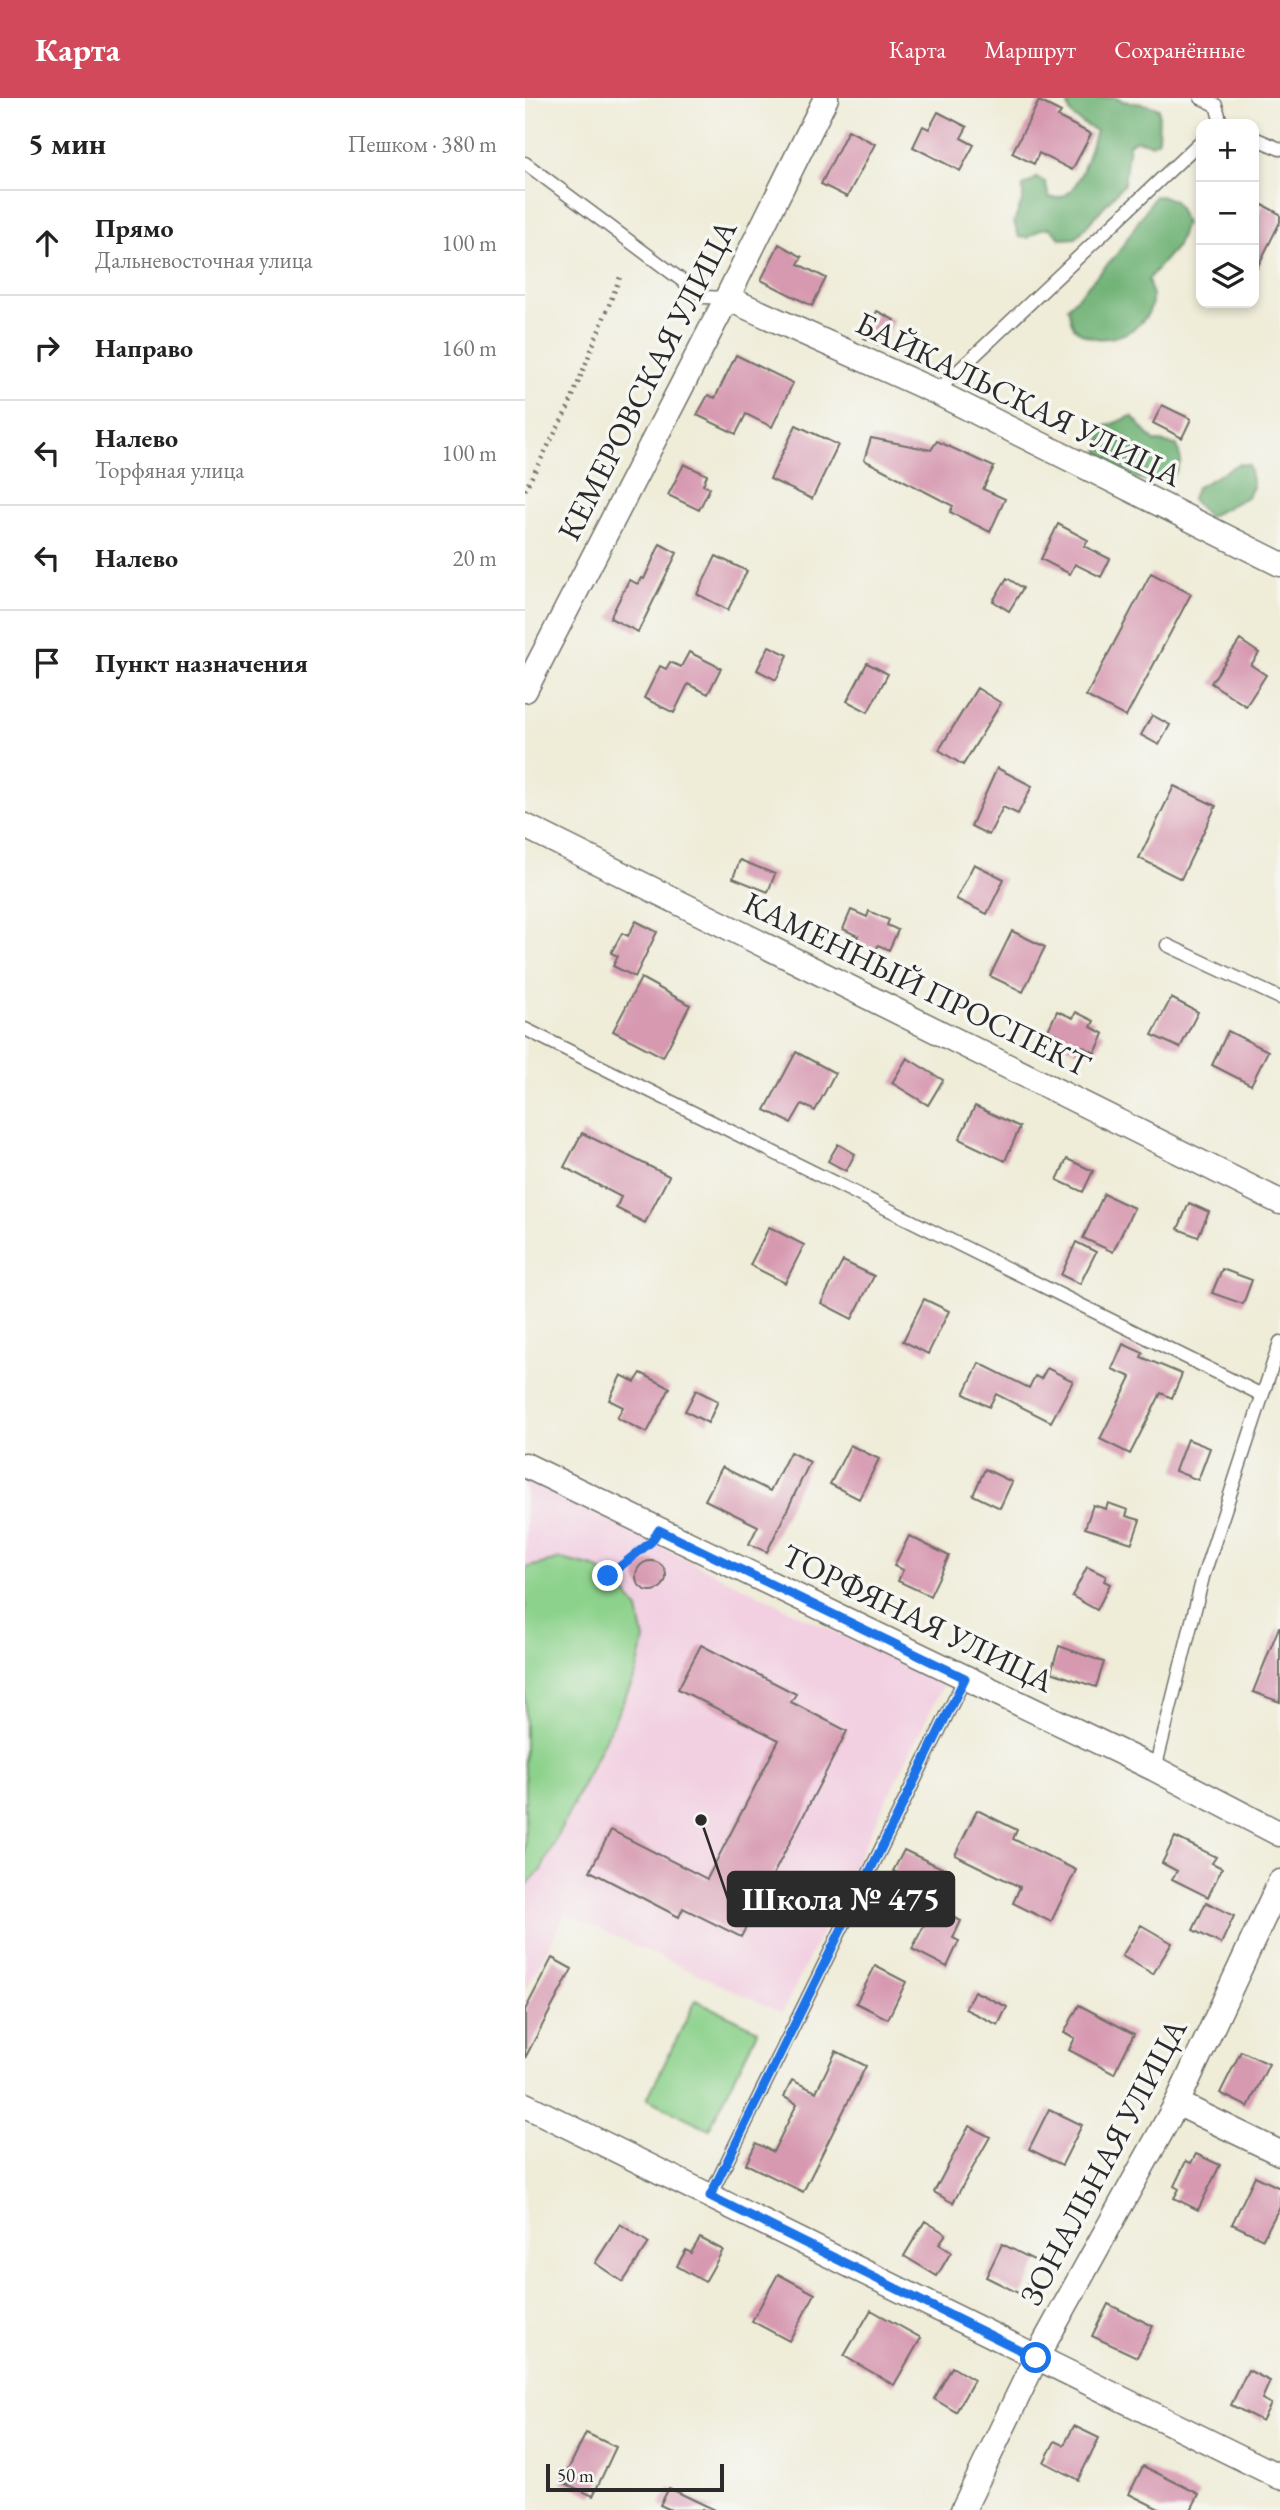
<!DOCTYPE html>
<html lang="ru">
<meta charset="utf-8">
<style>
:root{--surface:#fff;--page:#f2f2f2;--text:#222;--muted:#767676;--line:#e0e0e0;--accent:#d1495b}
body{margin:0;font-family:"EB Garamond",serif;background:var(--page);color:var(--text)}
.controls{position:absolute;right:21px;top:21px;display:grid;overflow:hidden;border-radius:14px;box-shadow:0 4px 10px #0003}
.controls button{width:63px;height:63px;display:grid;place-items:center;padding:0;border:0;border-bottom:2px solid var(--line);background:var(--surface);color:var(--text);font:35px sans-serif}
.scale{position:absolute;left:21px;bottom:18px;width:178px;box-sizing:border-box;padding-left:7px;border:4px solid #2b2b2b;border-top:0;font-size:19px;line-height:24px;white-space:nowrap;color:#2b2b2b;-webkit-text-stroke:5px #f6f6f2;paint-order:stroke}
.stop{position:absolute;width:21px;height:21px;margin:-16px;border:5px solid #1a73e8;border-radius:50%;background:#fff}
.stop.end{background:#1a73e8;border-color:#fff;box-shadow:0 2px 7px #0008}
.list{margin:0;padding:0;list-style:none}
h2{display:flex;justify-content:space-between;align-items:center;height:91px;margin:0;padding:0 28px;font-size:30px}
h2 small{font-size:23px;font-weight:400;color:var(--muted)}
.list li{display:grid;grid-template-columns:46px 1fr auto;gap:21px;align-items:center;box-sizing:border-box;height:105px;padding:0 28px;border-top:2px solid var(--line)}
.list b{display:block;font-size:26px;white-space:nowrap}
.list p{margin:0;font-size:23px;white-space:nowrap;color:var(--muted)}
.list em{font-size:23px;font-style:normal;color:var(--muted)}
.icon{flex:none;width:38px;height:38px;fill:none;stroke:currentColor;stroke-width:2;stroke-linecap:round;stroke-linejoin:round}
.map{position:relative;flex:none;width:755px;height:2412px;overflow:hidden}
header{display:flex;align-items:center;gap:42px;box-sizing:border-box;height:98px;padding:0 35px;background:var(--accent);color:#fff}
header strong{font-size:33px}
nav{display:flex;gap:38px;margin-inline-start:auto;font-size:24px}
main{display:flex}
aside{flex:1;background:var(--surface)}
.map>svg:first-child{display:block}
.built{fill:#f2cfe1}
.green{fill:#8dd28c;stroke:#5c7e5c;stroke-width:2}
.forest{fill:#72b478;stroke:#4e7052;stroke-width:2}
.building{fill:#d799b0}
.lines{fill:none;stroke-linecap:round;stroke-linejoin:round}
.lane-casing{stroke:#706f68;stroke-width:15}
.street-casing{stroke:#706f68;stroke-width:27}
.path{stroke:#706f68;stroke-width:4.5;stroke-dasharray:2 5;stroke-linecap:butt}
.lane{stroke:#fff;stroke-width:12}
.street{stroke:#fff;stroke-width:24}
.route{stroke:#1a73e8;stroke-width:9}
.labels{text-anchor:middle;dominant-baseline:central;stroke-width:7;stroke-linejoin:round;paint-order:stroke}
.street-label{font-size:32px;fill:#2b2b2b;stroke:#f6f6f2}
.leader{fill:none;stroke:#2b2b2b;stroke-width:2.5}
.callout-dot{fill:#2b2b2b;stroke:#f6f6f2;stroke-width:2.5}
.callout{fill:#2b2b2b;stroke:#2b2b2b;stroke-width:2.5}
.callout-label{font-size:33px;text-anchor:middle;font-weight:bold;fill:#fff}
</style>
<header>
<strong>Карта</strong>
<nav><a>Карта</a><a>Маршрут</a><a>Сохранённые</a></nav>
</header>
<main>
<aside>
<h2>5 мин<small>Пешком · 380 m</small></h2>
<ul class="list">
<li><svg class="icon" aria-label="ahead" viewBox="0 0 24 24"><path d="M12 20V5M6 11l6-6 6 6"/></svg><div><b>Прямо</b><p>Дальневосточная улица</p></div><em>100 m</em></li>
<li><svg class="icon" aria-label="right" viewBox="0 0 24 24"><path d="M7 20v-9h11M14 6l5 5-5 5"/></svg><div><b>Направо</b></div><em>160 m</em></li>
<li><svg class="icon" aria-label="left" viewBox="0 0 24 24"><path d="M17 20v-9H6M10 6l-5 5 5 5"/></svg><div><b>Налево</b><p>Торфяная улица</p></div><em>100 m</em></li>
<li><svg class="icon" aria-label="left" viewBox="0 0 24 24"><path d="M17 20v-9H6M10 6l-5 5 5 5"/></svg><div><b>Налево</b></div><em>20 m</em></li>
<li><svg class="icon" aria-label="arrive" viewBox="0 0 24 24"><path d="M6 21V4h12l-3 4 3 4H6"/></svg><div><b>Пункт назначения</b></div></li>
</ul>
</aside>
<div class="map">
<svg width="755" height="2412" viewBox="0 0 755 2412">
<rect width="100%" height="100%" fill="#f6f6f2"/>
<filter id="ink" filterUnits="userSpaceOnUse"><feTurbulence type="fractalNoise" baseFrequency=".0143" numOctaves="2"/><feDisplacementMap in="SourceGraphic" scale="14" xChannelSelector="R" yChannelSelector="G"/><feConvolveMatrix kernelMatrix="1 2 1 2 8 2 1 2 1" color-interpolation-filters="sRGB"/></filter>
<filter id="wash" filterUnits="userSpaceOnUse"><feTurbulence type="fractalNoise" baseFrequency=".00686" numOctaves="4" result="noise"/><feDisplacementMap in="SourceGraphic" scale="28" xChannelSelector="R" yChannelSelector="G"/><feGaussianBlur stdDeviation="1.57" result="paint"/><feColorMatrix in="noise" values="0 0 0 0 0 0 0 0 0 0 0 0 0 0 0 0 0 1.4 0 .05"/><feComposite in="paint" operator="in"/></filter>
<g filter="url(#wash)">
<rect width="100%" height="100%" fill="#efecd8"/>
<path class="built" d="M0 1382 418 1587 257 1915 41 1816 0 1893Z"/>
<path class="green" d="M36 1461 69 1469 93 1484 113 1512 119 1542 111 1577 16 1772 0 1789V1470Z
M171 1902 233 1932 184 2031 122 2001Z"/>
<path class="forest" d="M544 0H590C604 7 617 3 634 11L633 43 626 46 611 42 604 46 599 86 551 140 536 141 525 130 516 131 503 140 494 139 489 124 498 101V88L512 80 520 84 524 99C553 109 563 54 571 33 558 25 539 19 544 0Z
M630 98C652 98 653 107 660 125L652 148 623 181C624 187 628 196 627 203 623 235 572 254 549 229 545 224 545 215 543 209L592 156Z
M607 318 629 343 652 347 656 363 649 377 626 383 594 377 574 354 577 330Z
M713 366 724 367 728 389 722 399 683 419 667 401 671 390Z"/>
<g id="blocks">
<path class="building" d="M514 3 536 14 533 19 566 36 547 72 514 55 509 66 487 55Z
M413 14 442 29 436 40 449 47 435 73 388 49 398 28 404 31Z
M323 32 350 46 322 99 296 86Z
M738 107 755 116V124L729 176V125Z
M254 146 277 159 273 166 301 180 287 208 236 182Z
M352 213 369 222 356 248 339 240Z
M211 257 268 285 247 329 221 316 211 336 172 317 183 297 190 300Z
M637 307 666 321 657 340 628 325Z
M271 327 313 347 287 401 245 381Z
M346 340 406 352 412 343 469 369 458 391 480 401 465 434 425 414 428 408 339 362Z
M159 366 182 377 178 387 185 390 174 412 143 397Z
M533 426 563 442 559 448 585 461 576 479 550 466 545 476 516 461Z
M135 446 152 455 113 534 85 520 104 482 113 486 116 480 119 481Z
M191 458 222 473 203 512 172 496Z
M626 475 666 496 601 619 561 598Z
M482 480 498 490 484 513 468 503Z
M715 542 734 555 726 567 741 577 721 608 686 585Z
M244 548 263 557 251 582 232 572Z
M164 554 196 570 183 596 163 586 149 615 119 600 135 568 141 571 145 564 156 569Z
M342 565 363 576 343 614 322 603Z
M452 590 476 605 438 667 414 652Z
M627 617 645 627 634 647 616 637Z
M472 670 507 688 493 716 478 709 464 737 446 728Z
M649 688 691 708 656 781 614 760Z
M215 762 250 776 243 794 208 780Z
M449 766 479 781 462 816 431 801Z
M326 812 342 819 344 813 364 822 362 827 373 832 364 852 353 847 351 852 331 843 333 838 318 831Z
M111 823 132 834 110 879 88 868 93 858 86 855 97 835 103 838Z
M487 833 520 849 498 894 465 878Z
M116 880 165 907 138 959 88 933Z
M646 900 673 914 655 950 627 937Z
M532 913 548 920 551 914 569 923 566 929 579 936 570 955 557 948 554 954 535 945 538 939 523 932Z
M703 933 743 953 726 987 687 967Z
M271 954 310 975 290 1013 277 1006 266 1025 240 1012Z
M382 960 418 982 403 1007 367 985Z
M450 1008 495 1029 480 1063 434 1041Z
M57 1035 144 1078 120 1125 91 1110 96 1099 39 1069Z
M313 1046 330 1056 321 1073 303 1063Z
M542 1061 568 1073 558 1094 532 1082Z
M579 1096 609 1110 588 1154 558 1140Z
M664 1105 684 1114 673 1139 653 1131Z
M244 1129 279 1147 260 1185 225 1167Z
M551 1144 571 1154 555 1186 536 1177Z
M318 1163 349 1178 327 1221 296 1205Z
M697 1171 727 1182 718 1206 687 1195Z
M399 1201 424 1213 403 1256 378 1243Z
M598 1246 618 1255 616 1259 657 1276 647 1300 636 1295 605 1356 575 1341 606 1279 587 1271Z
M454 1265 504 1290 510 1278 516 1281 522 1270 548 1283 526 1324 471 1296 464 1309 439 1296Z
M116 1275 145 1290 122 1335 92 1320 98 1309 84 1302 96 1277 110 1284Z
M171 1292 193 1303 183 1325 160 1313Z
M662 1341 685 1350 673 1382 650 1373Z
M325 1347 354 1361 334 1401 305 1386Z
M265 1354 285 1364 242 1454 224 1446 233 1428 180 1402 197 1369 245 1393Z
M460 1371 487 1384 475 1410 448 1397Z
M583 1405 603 1412 601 1418 615 1422 607 1445 560 1430 568 1407 581 1411Z
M384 1438 424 1458 405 1498 373 1483 378 1472 369 1468Z
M111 1478a15 15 0 1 1 30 0a15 15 0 1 1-30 0Z
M562 1469 581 1478 579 1483 585 1486 572 1512 547 1498Z
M754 1529H755V1604L728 1594Z
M176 1547 271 1596 266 1604 322 1633 216 1839 158 1810 154 1819 65 1773 86 1732 182 1781 254 1642 153 1591Z
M534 1548 579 1564 571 1589 526 1574Z
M452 1712 492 1732 488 1741 551 1772 526 1824 488 1805 495 1789 430 1757Z
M650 1739 691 1759 687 1765 697 1770 683 1799 647 1781 652 1773 637 1765Z
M379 1752 421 1772 410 1794 368 1773Z
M681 1804 709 1818 696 1846 668 1832Z
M408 1809 436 1823 428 1840 434 1843 422 1869 387 1851Z
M616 1827 647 1845 628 1876 597 1858Z
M27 1860 47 1871 0 1960V1912Z
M350 1868 381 1884 363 1921 331 1905Z
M449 1893 482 1909 473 1927 440 1911Z
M554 1907 609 1936 589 1976 544 1952 550 1940 539 1935Z
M311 1953 341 1968 278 2094 221 2066 231 2045 248 2054 272 2006 259 1999 267 1982 291 1994Z
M716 1953 744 1966 723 2009 695 1995Z
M524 2011 557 2027 537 2067 504 2051Z
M444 2028 465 2039 428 2105 409 2094Z
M671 2056 695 2067 673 2112 649 2100 654 2091 649 2088 661 2063 666 2065Z
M730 2078 755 2090V2108L738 2141 707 2126Z
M400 2123 421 2136 414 2146 426 2154 412 2178 379 2158Z
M95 2126 124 2145 98 2184 70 2165Z
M175 2140 198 2152 180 2184 152 2168 161 2152 166 2155Z
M477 2146 513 2164 497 2197 461 2179Z
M253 2176 290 2196 264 2243 227 2223Z
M583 2206 628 2228 612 2259 567 2238Z
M346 2212 396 2240 369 2287 319 2258Z
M427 2269 449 2282 431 2314 409 2301Z
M723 2272 745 2283 737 2301 746 2306 737 2323 706 2307Z
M549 2328 574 2340 553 2382 519 2364 530 2343 539 2347Z
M61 2335 91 2349 68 2398 37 2384Z
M618 2368 674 2396 666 2412H636L604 2396Z
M144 2390 190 2412H146L135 2407Z"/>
</g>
</g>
<g filter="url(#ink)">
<use href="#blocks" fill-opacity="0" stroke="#706f68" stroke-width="2"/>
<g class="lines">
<g class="lane-casing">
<path id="lane" d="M676 0 691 7 696 25 699 26
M729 40 755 51
M0 65 179 199 202 200
M411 294 676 43
M642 847 755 900
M0 931 737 1297
M630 1671 678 1479 755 1244
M185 2098 440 1580"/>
</g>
<g class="street-casing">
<path id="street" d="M202 200 411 294 755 466
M0 592 202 200 301 0
M0 728 755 1104
M0 1367 630 1671 755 1736
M652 2005 755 2055
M0 2007 755 2379
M438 2412 511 2260 652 2005 755 1784"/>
</g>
<path class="path" d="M0 392 44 308 95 179
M83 1478 120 1448"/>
<use href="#lane" class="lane"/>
<use href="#street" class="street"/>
</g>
</g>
<g class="lines" filter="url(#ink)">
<path class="route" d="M83 1478 126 1444 134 1432 440 1580 185 2098 511 2260"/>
</g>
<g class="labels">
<g class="street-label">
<text transform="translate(122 282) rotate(-63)">КЕМЕРОВСКАЯ УЛИЦА</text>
<text transform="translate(494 301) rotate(26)">БАЙКАЛЬСКАЯ УЛИЦА</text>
<text transform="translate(392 886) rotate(26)">КАМЕННЫЙ ПРОСПЕКТ</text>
<text transform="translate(393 1520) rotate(26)">ТОРФЯНАЯ УЛИЦА</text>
<text transform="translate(578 2064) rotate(-62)">ЗОНАЛЬНАЯ УЛИЦА</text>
</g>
</g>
<path class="leader" d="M176 1722L203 1801"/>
<circle class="callout-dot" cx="176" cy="1722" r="7"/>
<rect class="callout" x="203" y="1774" width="226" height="54" rx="7"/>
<g class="callout-label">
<text x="316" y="1812">Школа № 475</text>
</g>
</svg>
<div class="controls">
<button>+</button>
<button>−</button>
<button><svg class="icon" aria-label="layers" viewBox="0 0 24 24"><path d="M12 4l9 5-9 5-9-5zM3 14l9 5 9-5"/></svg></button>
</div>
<div class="scale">50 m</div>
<div class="stop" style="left:511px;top:2260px"></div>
<div class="stop end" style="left:83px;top:1478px"></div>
</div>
</main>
